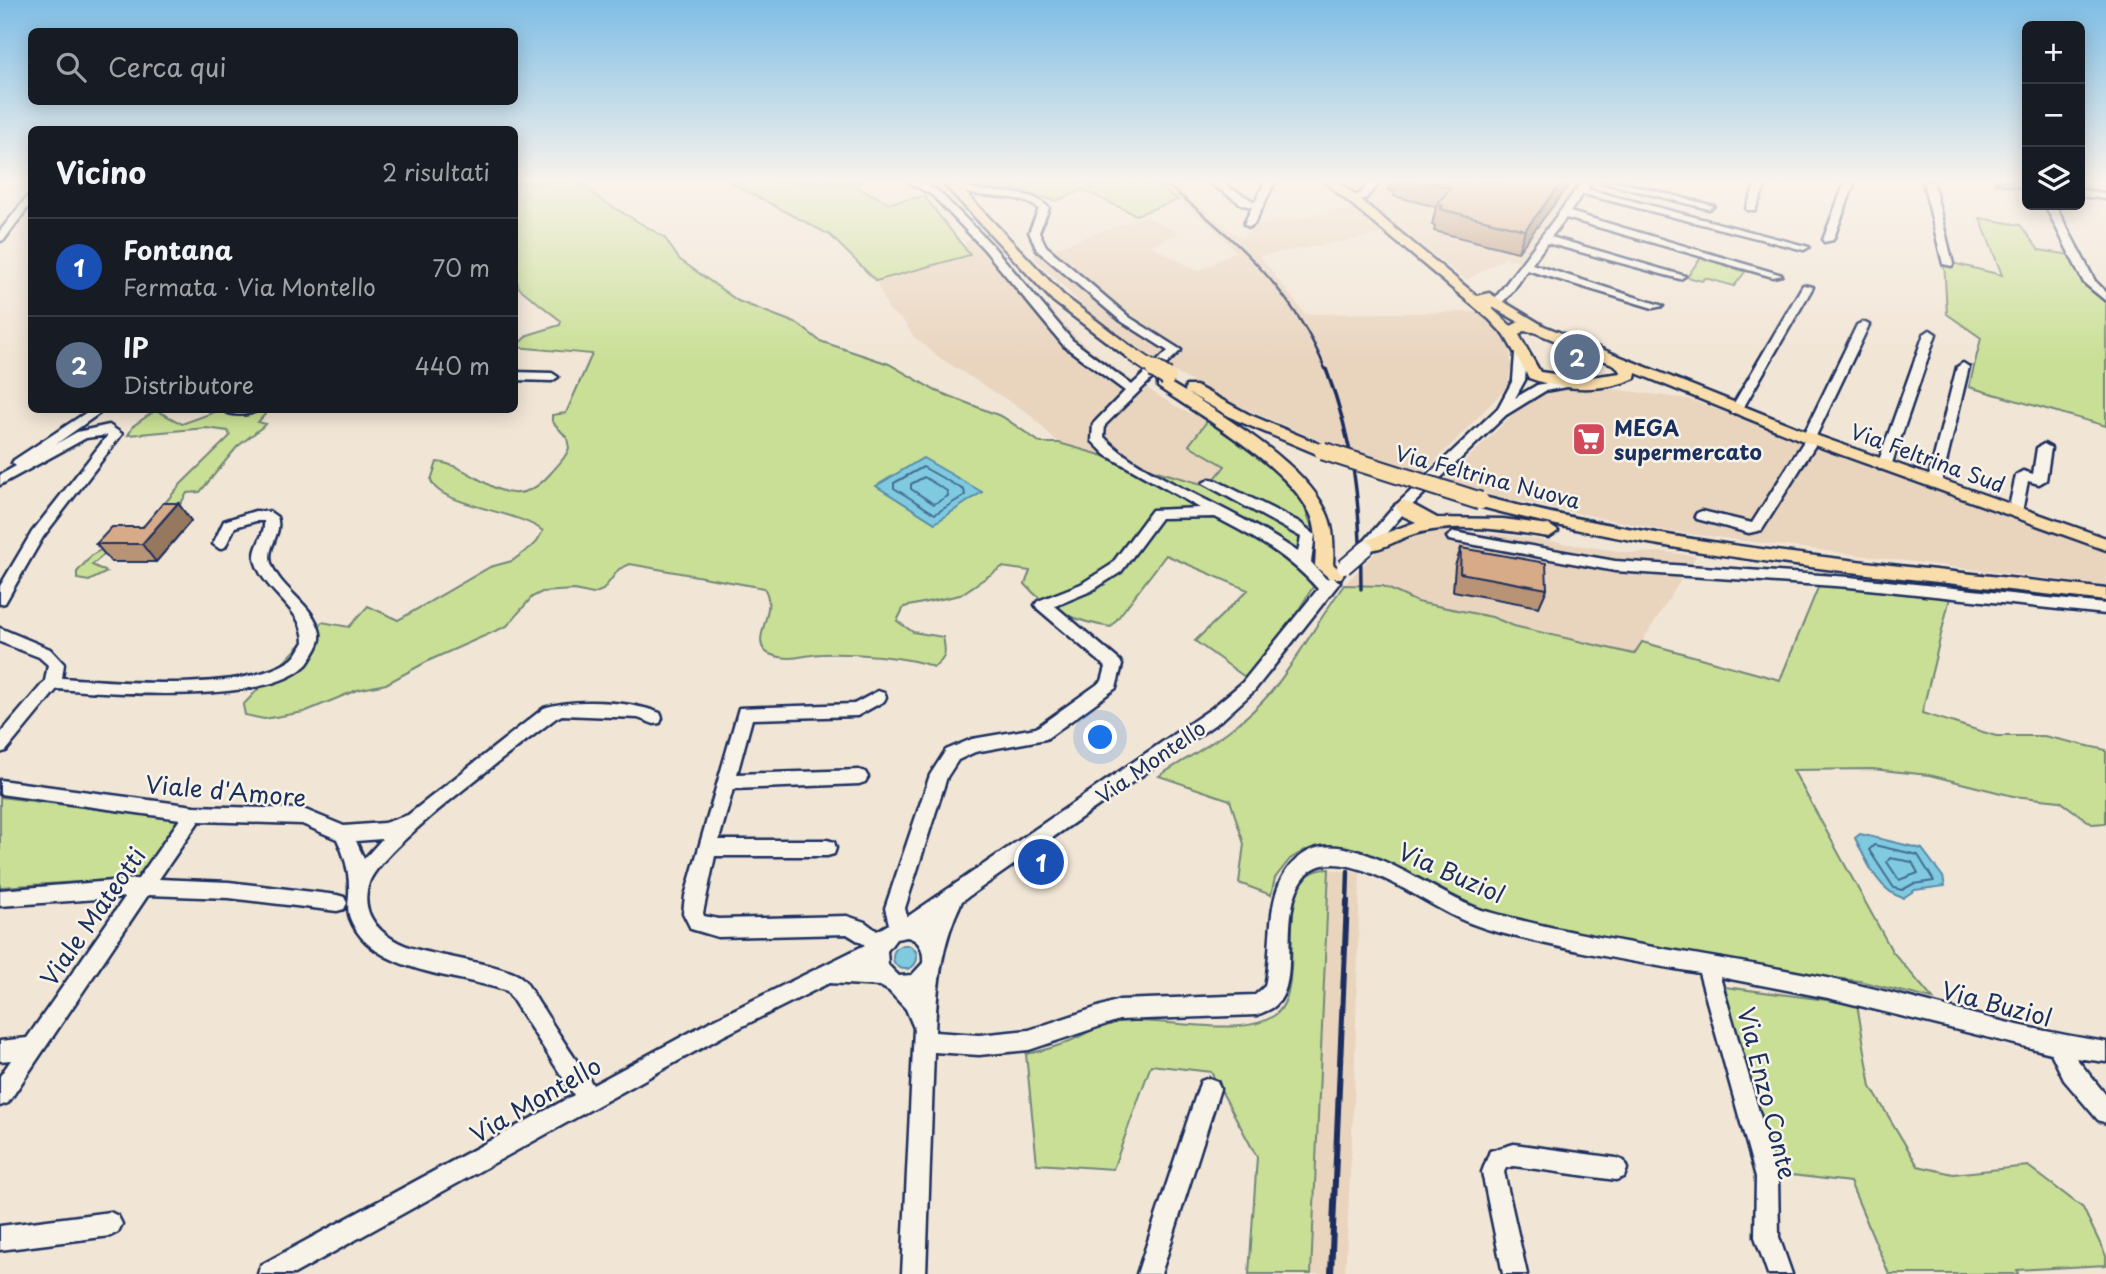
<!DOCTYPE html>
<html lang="it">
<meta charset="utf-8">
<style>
:root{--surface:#171b24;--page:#20242c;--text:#f1f3f6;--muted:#9ea1a6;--line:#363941;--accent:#d1495b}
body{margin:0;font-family:"Playpen Sans",sans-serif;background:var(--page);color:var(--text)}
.controls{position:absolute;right:21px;top:21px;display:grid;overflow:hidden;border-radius:10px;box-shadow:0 4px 18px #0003}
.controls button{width:63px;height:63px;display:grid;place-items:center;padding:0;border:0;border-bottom:2px solid var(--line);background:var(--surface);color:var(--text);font:35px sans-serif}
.you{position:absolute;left:1101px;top:738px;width:24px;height:24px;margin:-18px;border:5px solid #fff;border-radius:50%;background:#1a73e8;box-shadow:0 0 0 10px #1a73e833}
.badge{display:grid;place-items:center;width:46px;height:46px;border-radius:50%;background:var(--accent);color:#fff;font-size:23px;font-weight:700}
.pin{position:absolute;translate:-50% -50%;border:4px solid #fff;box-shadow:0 2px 7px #0006}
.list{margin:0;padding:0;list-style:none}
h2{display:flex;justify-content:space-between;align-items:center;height:91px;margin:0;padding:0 28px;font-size:30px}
h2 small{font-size:23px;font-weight:400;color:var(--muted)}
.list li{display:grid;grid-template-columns:46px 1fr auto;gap:21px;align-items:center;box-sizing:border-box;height:98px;padding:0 28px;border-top:2px solid var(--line)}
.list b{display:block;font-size:26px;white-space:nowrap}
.list p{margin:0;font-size:23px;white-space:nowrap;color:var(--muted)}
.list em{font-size:23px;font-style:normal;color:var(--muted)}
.icon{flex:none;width:38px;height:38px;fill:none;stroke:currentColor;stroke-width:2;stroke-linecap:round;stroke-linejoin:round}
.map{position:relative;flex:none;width:2106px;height:1274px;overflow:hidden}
.search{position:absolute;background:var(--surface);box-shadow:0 4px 18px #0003;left:28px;top:28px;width:490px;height:77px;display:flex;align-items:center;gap:18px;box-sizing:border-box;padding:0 24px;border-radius:10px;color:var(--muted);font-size:26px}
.panel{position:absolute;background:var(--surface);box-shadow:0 4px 18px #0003;left:28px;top:126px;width:490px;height:287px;border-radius:10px}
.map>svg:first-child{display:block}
.built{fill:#e9d4be}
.green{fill:#c9df95;stroke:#72877a;stroke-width:2}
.water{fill:#80cae0;stroke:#588cac;stroke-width:2}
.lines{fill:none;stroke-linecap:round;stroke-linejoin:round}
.shore{stroke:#436d92;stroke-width:2}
.minor-casing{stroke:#1b2f5e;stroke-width:5}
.major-casing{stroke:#1b2f5e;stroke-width:5}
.minor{fill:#f7f3e8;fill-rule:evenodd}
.major{fill:#f9ddab;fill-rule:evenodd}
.rail-far3{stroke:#1b2f5e;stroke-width:2.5}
.rail-far2{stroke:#1b2f5e;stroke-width:3.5}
.rail-far1{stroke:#1b2f5e;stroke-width:4.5}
.rail{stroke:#1b2f5e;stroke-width:6}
.minor-bridge-casing{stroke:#1b2f5e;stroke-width:18;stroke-linecap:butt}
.major-bridge-far1-casing{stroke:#1b2f5e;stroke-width:17;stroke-linecap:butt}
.major-bridge-casing{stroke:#1b2f5e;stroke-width:21;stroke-linecap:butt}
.minor-bridge{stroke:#f7f3e8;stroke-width:14}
.major-bridge-far1{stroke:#f9ddab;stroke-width:13}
.major-bridge{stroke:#f9ddab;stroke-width:17}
.wall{fill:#b99375;stroke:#1b2f5e;stroke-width:2}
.shaded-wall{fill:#96785f;stroke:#1b2f5e;stroke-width:2}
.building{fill:#d7ab88;stroke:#1b2f5e;stroke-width:2}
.labels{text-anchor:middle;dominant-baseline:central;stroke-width:5;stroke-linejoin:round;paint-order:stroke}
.poi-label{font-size:21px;font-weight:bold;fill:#1b2f5e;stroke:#f7f3e8;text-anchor:start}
.street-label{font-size:21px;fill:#1b2f5e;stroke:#f7f3e8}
.near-street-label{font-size:24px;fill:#1b2f5e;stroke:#f7f3e8}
</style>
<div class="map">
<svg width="2106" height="1274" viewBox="0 0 2106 1274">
<rect width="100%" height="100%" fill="#f1e5d5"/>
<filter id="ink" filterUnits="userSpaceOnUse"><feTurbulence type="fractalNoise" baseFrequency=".0143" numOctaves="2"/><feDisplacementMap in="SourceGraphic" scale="14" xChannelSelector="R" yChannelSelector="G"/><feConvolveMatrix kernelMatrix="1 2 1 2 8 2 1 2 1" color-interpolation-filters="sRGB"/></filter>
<g filter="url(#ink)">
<path class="built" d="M1153 182H1169L1242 239 1253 223 1269 224 1352 208 1384 234 1260 256 1305 314 1478 312 1500 332 1510 350 1511 368 1507 387 1420 477 1340 449 1236 405 1161 365 1093 316 1032 256 1145 216 1179 233 1151 246 1199 271 1235 251 1207 222Z
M1352 182H1583L1524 262 1506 258 1466 280 1346 189Z
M986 233 1023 282 1079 340 1120 372 1182 410 1208 420 1189 445 1226 466 1209 487 1059 443 1027 412 940 358 913 336 904 322 889 310 876 281 969 255 961 245Z
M1596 387 1688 399 2106 550V586L1667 531 1497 497 1445 481 1537 391Z
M1441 531 1507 535 1632 553 1665 552 1696 556 1634 654 1514 626 1492 617 1417 602 1383 586 1344 585 1384 544Z
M1329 869 1360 873 1354 1095 1345 1274H1311Z"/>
<path class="green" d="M515 182H580L601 200 664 237 679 259 738 301 798 324 820 341 889 364 936 391 1003 417 1041 443H1059L1209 486 1225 466 1189 445 1208 420 1254 447 1300 496 1316 537V570L1313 587 1276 646 1249 680 1195 641 1248 590 1166 555 1111 627C1078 622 1048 611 1025 584L1030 571 1002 567 960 595 904 607 897 621 913 632 943 637C946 652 947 658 934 667 908 656 851 653 822 654 811 654 800 658 790 658 782 658 769 656 764 650 753 635 778 609 764 588L630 564 619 569 603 590 593 594 574 590 542 592 532 597 507 626 430 660 386 684 357 690 304 712 264 719 245 715 243 705 322 622 349 627 368 606 398 620 490 567 512 561 535 544 543 531C518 510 438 506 431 480L437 462C478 465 508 522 550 474 557 466 566 458 569 448L567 438 552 421V415L566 413 592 354 515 347 528 335 560 325 561 321 519 288 514 270Z
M729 182H860L857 187 889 203 924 196 970 255 876 281 830 235Z
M972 182H1153L1178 200 1136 215 1083 190 1056 201 1024 192 990 191Z
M1980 218 2020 225 2039 250 2077 256 2106 298V426L1969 387 1981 338 1947 314 1944 261 2002 275Z
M1702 256 1745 272 1734 286 1705 278 1702 281 1687 277Z
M156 410 182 424 220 410H269L258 422 266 424 237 447 200 492 187 493 157 543 109 550 92 565 107 572 89 581 77 579V572L92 555 148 523 181 484 230 436 228 431 206 428 128 435 133 426Z
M1824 573 1952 589 1922 713 1996 736H2044L2106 750V823L2092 824 2060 801 2013 796 1929 775 1872 769 1793 770 1892 951 1933 999 1859 981 1647 953 1486 911 1443 895 1384 861 1343 850H1305L1290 859 1275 878 1271 895 1239 883 1244 844 1230 800 1159 776C1198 751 1241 728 1271 692 1299 658 1318 620 1344 585L1383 586 1417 602 1492 617 1514 626 1634 654 1642 642 1780 680Z
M0 797 180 819 141 878 0 887Z
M1329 869 1311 1274H1249L1257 1157 1211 1072 1151 1065 1113 1169 1037 1164 1026 1054C1042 1051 1057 1047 1072 1040 1084 1035 1097 1026 1111 1023 1155 1014 1239 1041 1275 1015 1312 987 1265 869 1329 869Z
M1717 986 1857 1004 1871 1087 1918 1166 1953 1174 2028 1166 2083 1208 2106 1256V1265L2017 1270 2018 1274H1889L1850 1182 1775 1173Z"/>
<path class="water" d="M923 458 982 492 935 523 876 486Z
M1860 834 1922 849 1943 877 1945 886 1915 890 1903 898C1878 891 1866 860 1855 838Z
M893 957a12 12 0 1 1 24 0a12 12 0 1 1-24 0Z"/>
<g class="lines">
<path class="shore" d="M923 467 964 490 965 495 935 514 894 488V483Z
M924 477 947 491 948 496 934 504 911 489V484Z
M1874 845 1918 855 1934 881 1913 884 1902 890 1894 888 1869 850Z
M1890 858 1912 862 1918 873 1899 880 1887 862Z"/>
<g class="minor-casing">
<path id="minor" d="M908 182H921L938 191 991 244 1072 340 1132 385 1168 351 1121 321 1037 250 1029 232 1039 209C1012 188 973 205 946 182 959 182 967 188 979 190 1003 194 1030 189 1049 208L1039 232 1046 246 1129 317 1181 350 1105 425 1104 437C1125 459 1153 472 1180 487 1220 507 1261 527 1298 552L1301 537 1203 483 1210 479 1215 480 1299 522 1315 535 1311 562 1326 579 1332 577 1340 582 1254 691 1224 718 962 901C941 944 937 984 935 1032L979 1035 1029 1030 1119 1000 1255 995 1265 986C1275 943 1260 876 1309 851 1354 828 1440 898 1485 911 1597 942 1713 955 1827 978 1921 998 2011 1028 2106 1042V1062L2076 1058 2106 1095V1123L2098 1120 2064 1080 2051 1053 1828 998 1720 977 1778 1177 1779 1237 1792 1274H1768L1755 1237 1756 1177 1699 973C1646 964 1594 955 1542 943 1513 936 1483 930 1456 917 1422 902 1339 840 1307 874 1275 909 1303 980 1276 1005 1271 1010 1263 1012 1257 1015L1119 1020 1029 1050 979 1055 934 1052 926 1274H902L914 1028 906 1009 889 991 880 986 829 983 723 1036 294 1274H258L261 1265 574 1095 507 991C459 974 371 974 350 918 346 907 350 897 349 886 349 870 344 854 337 839L302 824 199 821 159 879 229 882 337 895 344 897 347 903 344 909 337 911 229 898 148 895 8 1103 0 1106V1076L11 1060 0 1061V1041L27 1038 125 897 0 906V890L138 879 180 819 0 794V780L194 806 303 809 344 826 384 823 408 815 544 708C575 698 630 701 660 713L662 718 660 723 654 724 638 718 562 715 556 718C520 746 381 847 369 883 358 915 382 937 409 947 433 956 508 965 522 978 530 986 536 1000 543 1009 559 1035 576 1060 593 1085L709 1022 865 945 847 934 718 937 691 929 683 913 685 896 739 708 854 704 878 691 884 693 886 697 884 701 857 716 752 719 737 774 859 770 865 772 868 777 865 782 859 784 733 789 719 840H827L834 842 836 848 834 854 827 856H715L703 913 704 916 718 919 847 916 865 922 877 931 889 924 885 908 930 775 946 750 972 739 1036 728 1102 681 1106 667 1038 609 1035 605 1038 601 1081 584 1111 565 1152 510 1200 508 1106 455 1092 441 1093 424 1125 391 1064 346 983 248 932 195ZM1215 517C1254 537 1289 556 1318 589L1242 683 1212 708 907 917 905 908 947 777 958 760 975 752 1046 739 1116 688 1122 665 1120 661 1055 606 1091 591 1121 572 1161 518ZM382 839 364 859 356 841ZM907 937C920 940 924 950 923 963L912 975 899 976 888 965 887 951 896 939Z
M1208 182H1220L1255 202 1265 182H1275L1254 224 1249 227 1244 224 1252 207 1243 205Z
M1370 182H1381L1366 198 1351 202V198L1360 194Z
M1582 182 1591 184 1587 189 1809 247 1804 250 1583 194 1570 212 1782 275 1773 277 1566 218 1551 237 1685 276 1680 279 1547 243 1532 264 1663 306 1653 308 1527 270C1516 286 1503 312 1480 309V305L1496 297Z
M1602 182H1620L1714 206 1709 209Z
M1757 182H1767L1755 210H1747L1746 208Z
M1845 182H1855L1833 240 1824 242 1823 240Z
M1923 182H1933L1953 264 1952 266 1943 264Z
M1996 182H2027V188Z
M2080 190 2106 193V199L2080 196Z
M32 191V202L4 240 0 241V231Z
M2045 205H2055L2095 281 2106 292V301L2084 283Z
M1803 285 1813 287 1742 410 1741 413H1731L1730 410Z
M1863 322 1869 325 1816 436 1819 439 1762 530 1749 533 1697 519 1695 516 1697 513 1702 511 1752 523 1804 441 1802 438 1857 325Z
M1930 330 1936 334 1891 466 1889 469H1879L1877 466 1924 334Z
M1521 350 1527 354 1525 380 1515 398 1537 385 1573 378 1579 382 1577 385 1545 391 1506 415 1403 514 1371 551H1361L1359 548 1361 545 1393 508 1498 408 1513 380 1515 354Z
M1963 363 1969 367 1941 484 1934 488 1927 484 1957 367Z
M514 372 552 373 558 377 552 381 514 380Z
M90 410H104L56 444 77 432 109 425 122 434 43 537 5 603 0 604V586L32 532 108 435 86 438 0 485V475L16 466 12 463 14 460Z
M223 410H257C250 416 230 416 223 410Z
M2044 444 2051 448 2046 480 2039 484 2028 481 2022 512 2015 517 2010 515 2008 512 2016 475 2023 471 2033 474 2037 448Z
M255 511 270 512 277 517C283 534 266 547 271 563 280 590 314 604 320 633 321 641 318 646 314 653 311 657 309 663 305 666 265 705 111 693 57 689L6 751 0 753V734L45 681 48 665 39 657 0 642V628L50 649 64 664 62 678C120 682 242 693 291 660 297 656 300 648 304 642 304 609 266 594 256 563 251 548 266 536 264 521H256L235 527 225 547 220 549 213 544 224 521Z
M1454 532 1615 561 1849 577 2106 604V614L1849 587 1615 571 1449 540 1447 537Z
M1209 1078 1217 1081 1220 1089 1161 1274H1137L1198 1089 1201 1081Z
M1514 1144 1616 1158 1624 1161 1627 1169 1624 1177 1616 1180 1514 1166 1506 1168 1504 1172 1527 1274H1503L1482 1172 1490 1151Z
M110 1212 118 1216 122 1224 118 1232 110 1236 0 1250V1226Z"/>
</g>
<g class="major-casing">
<path id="major" d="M942 182H955L1063 295 1138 352V358H1128L1053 301Z
M1325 182H1339L1477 296 1489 293 1544 326 1818 436 2106 538V550L1806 442 1636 373 1635 378C1604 393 1560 390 1529 378L1505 336 1489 319ZM1487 304 1519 322 1511 326ZM1523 331 1534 332 1615 365 1621 373 1583 378 1540 372 1519 335Z
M1163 379 1185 392 1186 386H1196L1248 414 1329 448V454H1317L1236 420 1188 393C1232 422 1308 466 1328 516 1334 531 1334 548 1333 564L1344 574 1341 578H1329L1315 566C1316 549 1318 529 1310 513 1286 465 1202 417 1158 387V381Z
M1480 496C1684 549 1897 564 2106 589V601C1895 576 1680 560 1474 505L1471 501 1474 497Z
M1404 500 1437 518 1503 519 1549 525 1558 531 1549 537C1505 530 1458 522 1414 534 1399 538 1379 553 1364 549L1361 545 1364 541 1416 522 1403 516 1395 505Z"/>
</g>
<use href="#minor" class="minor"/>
<use href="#major" class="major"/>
<path class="rail-far3" d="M1163 182C1229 233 1295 290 1326 371"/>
<path class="rail-far2" d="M1326 369C1355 444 1361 509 1361 589"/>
<path class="rail-far1" d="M1347 903 1348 871"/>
<path class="rail" d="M1331 1274 1347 901"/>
<g class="minor-bridge-casing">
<path id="minor-bridge" d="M1344 567 1366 548"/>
</g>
<g class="major-bridge-far1-casing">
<path id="major-bridge-far1" d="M1133 355 1157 371"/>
</g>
<g class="major-bridge-casing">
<path id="major-bridge" d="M1154 369 1167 377
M1323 451 1480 501"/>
</g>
<use href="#minor-bridge" class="minor-bridge"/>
<use href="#major-bridge-far1" class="major-bridge-far1"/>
<use href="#major-bridge" class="major-bridge"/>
</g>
<path class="wall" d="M1390 182H1571L1518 252 1434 231 1435 226 1432 225 1436 207 1394 196 1395 192 1388 190Z
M178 503 191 521 156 562H111L96 544 143 527Z
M1461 548 1547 589 1539 607 1453 591 1455 566Z"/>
<path class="shaded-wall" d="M1562 182H1571L1518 252 1525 230Z
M178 503 191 521 156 562 142 544Z"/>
<path class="building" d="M1427 182H1562L1525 230 1440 209 1443 206 1437 204 1451 188Z
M163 503H178L142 544H96L112 527H143Z
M1461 548 1546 563 1547 589 1460 573Z"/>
</g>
<linearGradient id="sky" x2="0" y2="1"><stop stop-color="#7ebde5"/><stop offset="0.5" stop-color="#f9f3ec"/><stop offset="1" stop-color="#f9f3ec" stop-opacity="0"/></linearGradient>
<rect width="2106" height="361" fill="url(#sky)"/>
<defs>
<g id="supermarket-square" transform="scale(1.75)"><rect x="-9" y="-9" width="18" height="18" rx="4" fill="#d1495b" stroke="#f7f3e8"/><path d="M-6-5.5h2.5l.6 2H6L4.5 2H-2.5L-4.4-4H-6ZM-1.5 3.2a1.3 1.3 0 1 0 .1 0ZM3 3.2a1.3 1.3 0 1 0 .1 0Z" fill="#fff"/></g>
</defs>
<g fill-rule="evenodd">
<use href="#supermarket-square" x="1589" y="439"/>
</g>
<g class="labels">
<g class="poi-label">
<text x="1614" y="427">MEGA<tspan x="1614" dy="24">supermercato</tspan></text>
</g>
<g class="street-label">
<text transform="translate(1928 457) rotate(20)">Via Feltrina Sud</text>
<text transform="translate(1488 476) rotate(15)">Via Feltrina Nuova</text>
<text transform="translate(1150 761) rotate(-35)">Via Montello</text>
</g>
<g class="near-street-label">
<text transform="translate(226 790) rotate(5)">Viale d'Amore</text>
<text transform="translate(1452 872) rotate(24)">Via Buziol</text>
<text transform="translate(92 916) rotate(-55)">Viale Mateotti</text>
<text transform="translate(1997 1003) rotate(15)">Via Buziol</text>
<text transform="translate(1768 1093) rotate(76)">Via Enzo Conte</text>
<text transform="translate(535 1099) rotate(-30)">Via Montello</text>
</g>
</g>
</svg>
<div class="controls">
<button>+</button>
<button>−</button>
<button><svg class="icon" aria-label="layers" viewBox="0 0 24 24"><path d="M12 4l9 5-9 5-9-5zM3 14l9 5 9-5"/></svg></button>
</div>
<div class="you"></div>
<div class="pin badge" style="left:1041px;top:862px;background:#1a4fb4">1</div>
<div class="pin badge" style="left:1577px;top:357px;background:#5c6f8a">2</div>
<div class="search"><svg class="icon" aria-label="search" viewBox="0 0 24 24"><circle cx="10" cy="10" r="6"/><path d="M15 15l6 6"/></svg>Cerca qui</div>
<section class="panel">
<h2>Vicino<small>2 risultati</small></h2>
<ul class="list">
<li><span class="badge" style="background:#1a4fb4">1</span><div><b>Fontana</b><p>Fermata · Via Montello</p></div><em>70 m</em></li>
<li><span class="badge" style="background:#5c6f8a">2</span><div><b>IP</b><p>Distributore</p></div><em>440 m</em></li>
</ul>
</section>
</div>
